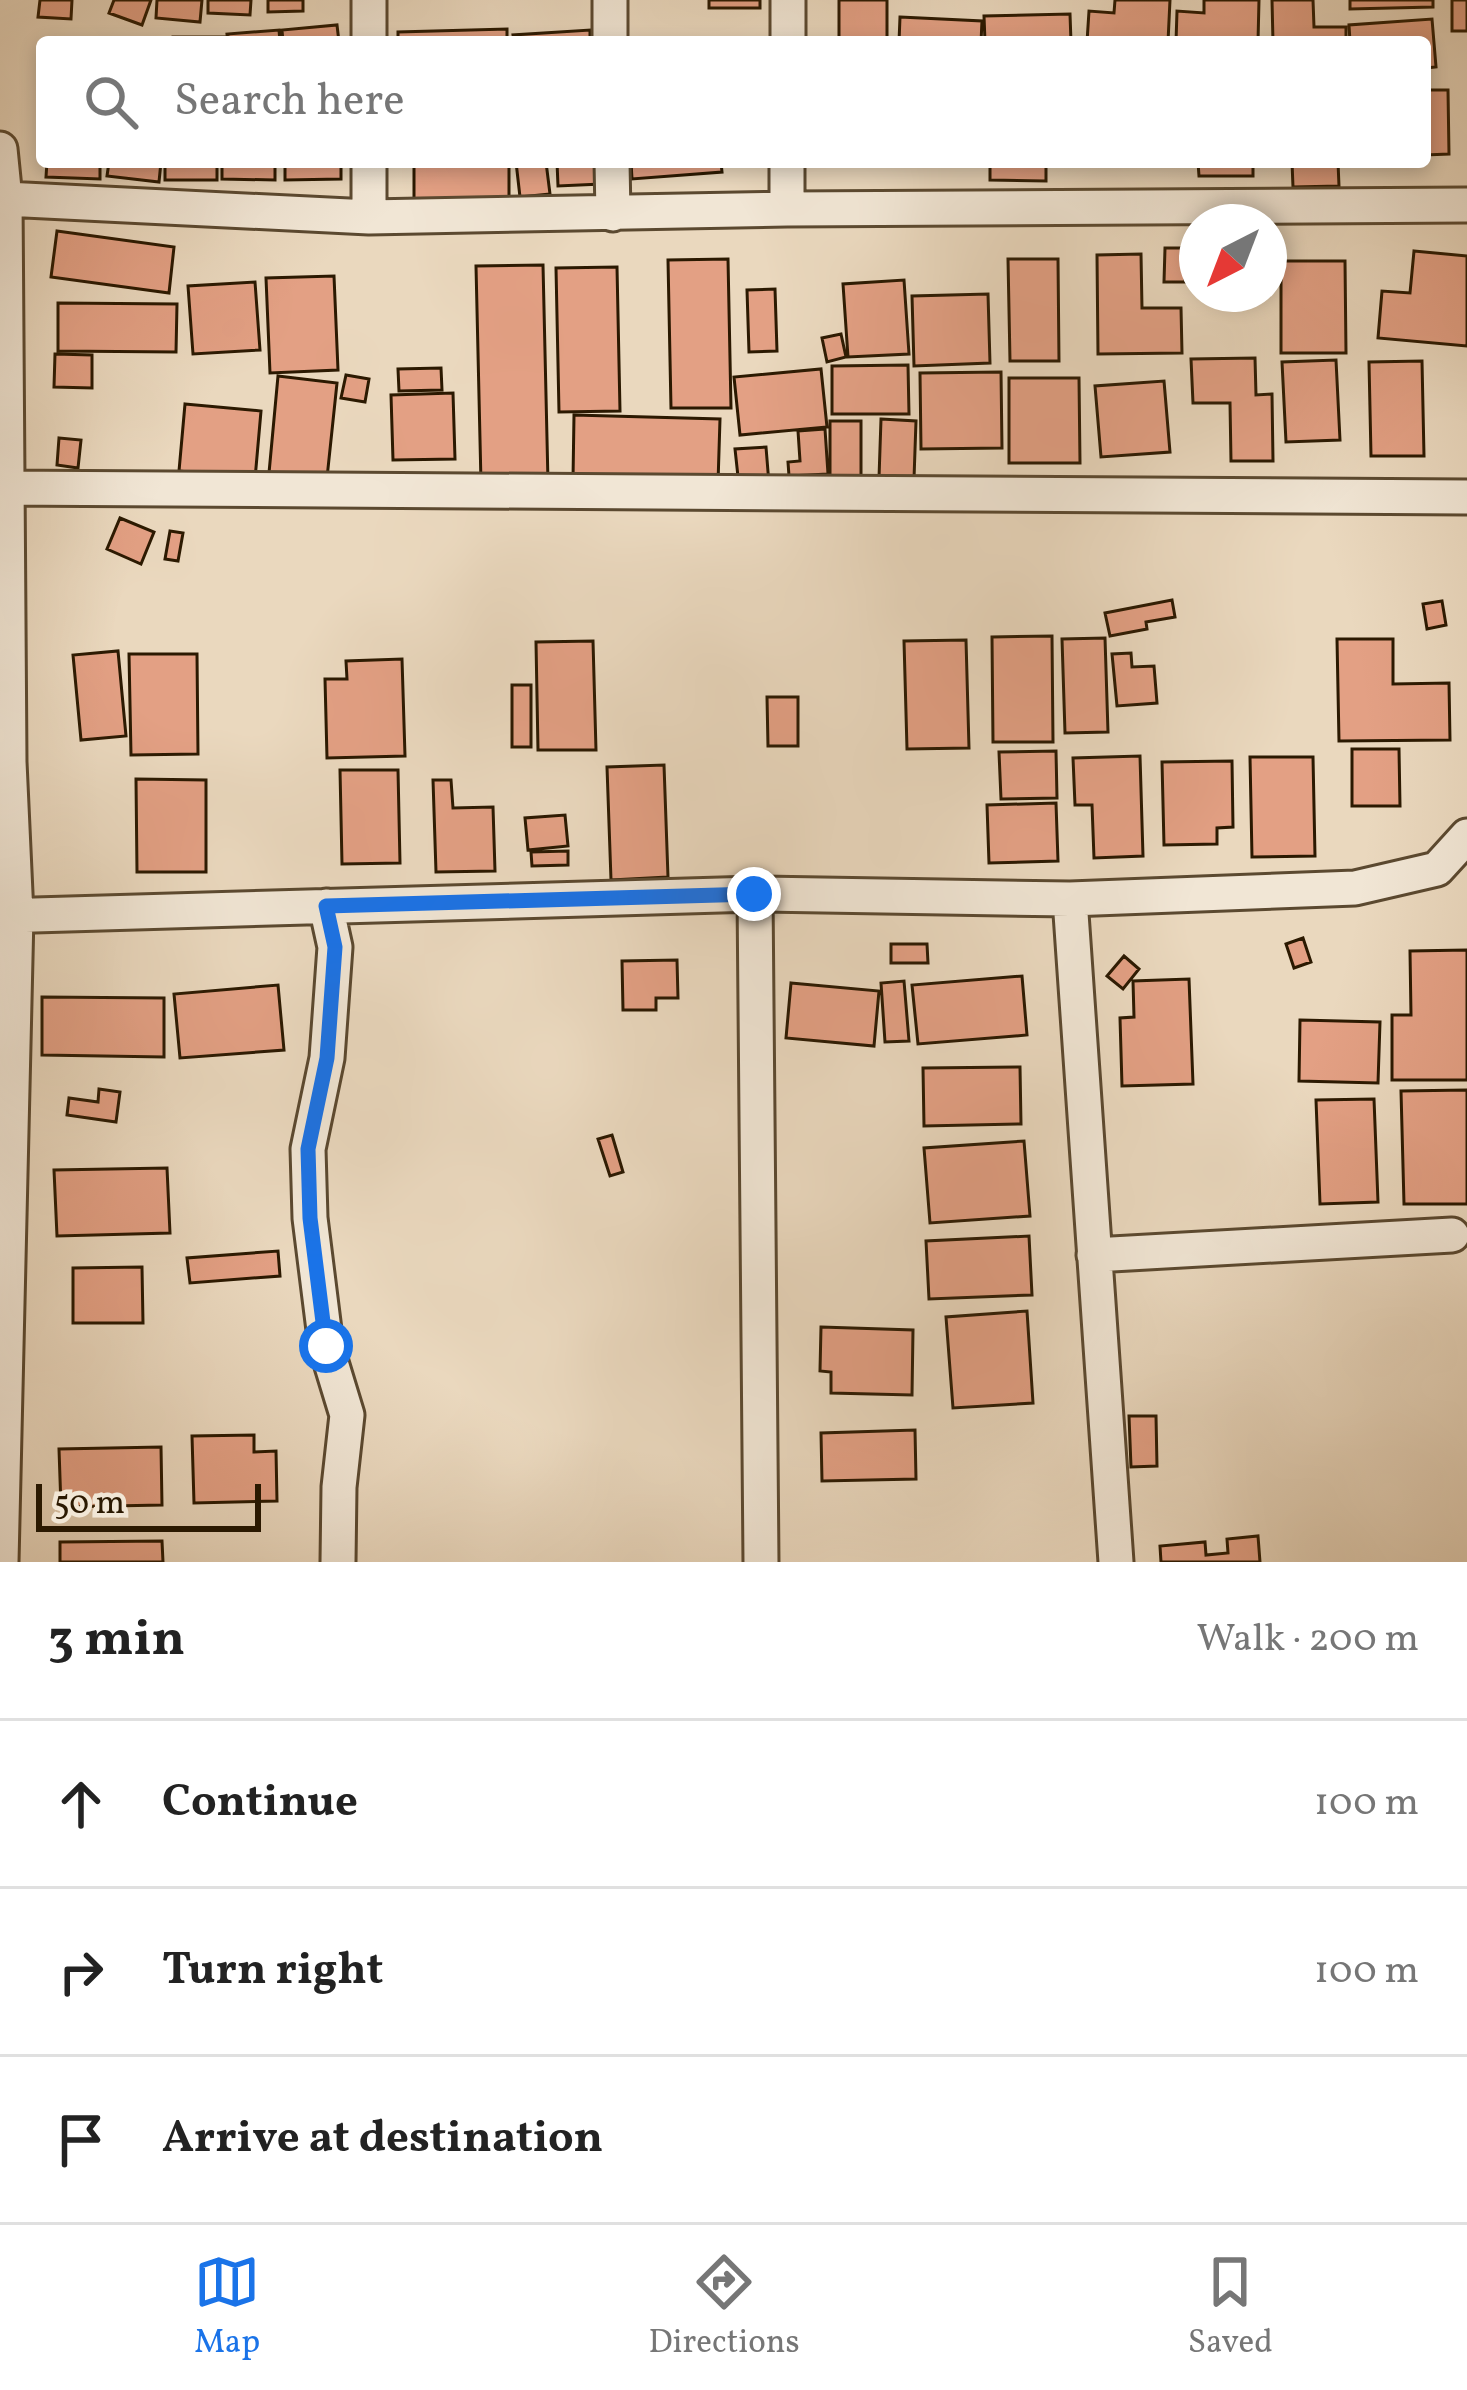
<!DOCTYPE html>
<meta charset="utf-8">
<style>
:root{--surface:#fff;--page:#f6f6f6;--text:#222;--muted:#767676;--line:#e0e0e0;--accent:#1a73e8}
body{margin:0;font-family:Vollkorn,serif;background:var(--page);color:var(--text)}
.compass{position:absolute;left:1179px;top:204px;width:108px;height:108px;border-radius:50%;background:var(--surface);box-shadow:0 6px 18px #0003;rotate:222deg}
.scale{position:absolute;left:36px;bottom:30px;width:225px;box-sizing:border-box;padding-left:12px;border:6px solid #2b1901;border-top:0;font-size:33px;line-height:42px;white-space:nowrap;color:#2b1901;-webkit-text-stroke:9px #f1e6d5;paint-order:stroke}
.stop{position:absolute;width:36px;height:36px;margin:-27px;border:9px solid #1a73e8;border-radius:50%;background:#fff}
.stop.end{background:#1a73e8;border-color:#fff;box-shadow:0 3px 12px #0008}
.list{margin:0;padding:0;list-style:none}
h2{display:flex;justify-content:space-between;align-items:center;height:156px;margin:0;padding:0 48px;font-size:51px}
h2 small{font-size:39px;font-weight:400;color:var(--muted)}
.list li{display:grid;grid-template-columns:78px 1fr auto;gap:36px;align-items:center;box-sizing:border-box;height:168px;padding:0 48px;border-top:3px solid var(--line)}
.list b{display:block;font-size:45px;white-space:nowrap}
.list em{font-size:39px;font-style:normal;color:var(--muted)}
.icon{flex:none;width:66px;height:66px;fill:none;stroke:currentColor;stroke-width:2;stroke-linecap:round;stroke-linejoin:round}
.map{position:relative;flex:none;width:1467px;height:1562px;overflow:hidden}
.search{position:absolute;background:var(--surface);box-shadow:0 6px 18px #0003;left:36px;right:36px;top:36px;height:132px;display:flex;align-items:center;gap:30px;box-sizing:border-box;padding:0 42px;border-radius:12px;color:var(--muted);font-size:45px}
.sheet{height:660px;background:var(--surface)}
nav{display:flex;justify-content:space-around;align-items:center;box-sizing:border-box;height:168px;border-top:3px solid var(--line);background:var(--surface);font-size:33px;color:var(--muted)}
nav a{display:grid;justify-items:center;gap:6px}
nav .on{color:var(--accent)}
.map>svg:first-child{display:block}
.building{fill:#e3a084;stroke:#2b1901;stroke-width:3}
.lines{fill:none;stroke-linecap:round;stroke-linejoin:round}
.street-casing{stroke:#5b4930;stroke-width:39}
.street{stroke:#f1e6d5;stroke-width:33}
.route{stroke:#1a73e8;stroke-width:15}
</style>
<div class="map">
<svg width="1467" height="1562" viewBox="0 0 1467 1562">
<rect width="100%" height="100%" fill="#ead8be"/>
<filter id="stains"><feTurbulence type="fractalNoise" baseFrequency=".00167" numOctaves="4"/><feColorMatrix values="0 0 0 0 .2 0 0 0 0 .09 0 0 0 0 .02 0 0 0 .5 -.17"/></filter>
<radialGradient id="worn" r=".72"><stop offset=".6" stop-color="#630" stop-opacity="0"/><stop offset="1" stop-color="#630" stop-opacity=".3"/></radialGradient>
<path class="building" d="M40 0H72L71 19 38 17Z
M114 0H151L142 25 109 13Z
M157 0H202L200 22 156 18Z
M208 0H251L250 15 208 13Z
M268 0H303V11L268 12Z
M709 0H760V8H709Z
M839 0H887V42H839Z
M1115 0H1170L1168 42H1087L1089 11 1114 13Z
M1204 0H1259L1258 42H1176L1177 11 1204 13Z
M1272 0H1313L1314 27H1346V42H1273Z
M1350 0H1433V7L1350 9Z
M1452 0H1467V31H1452Z
M1070 14 1071 42H985L984 16Z
M900 17 982 21 981 42H899Z
M1432 19 1436 67 1425 68V42H1350L1349 25Z
M337 25 339 42H283L282 30Z
M507 29V42H398V32Z
M279 30 280 42H228L227 34Z
M590 30V42H514L513 35Z
M173 37H228V42H173Z
M1425 90H1448L1449 154 1425 155Z
M47 162H100V179L46 177Z
M109 162H161L159 182 107 176Z
M165 162H217V180H165Z
M222 162H275V180L222 179Z
M285 162H341V179L285 180Z
M414 162H509V200H414Z
M516 162H546L550 194 520 197Z
M557 162H600L601 184 558 186Z
M631 162H721L722 172 632 179Z
M990 162H1046V181L990 180Z
M1198 162H1253V176H1199Z
M1292 162H1338L1339 186 1293 187Z
M57 231 174 247 169 293 51 277Z
M1165 248H1186L1185 282H1164Z
M1414 251 1467 256V346L1378 338 1382 291 1410 293Z
M1141 254 1142 308H1181L1182 353 1098 354 1097 255Z
M728 259 731 408H671L668 260Z
M1008 259H1058L1059 361H1010Z
M1281 261H1345L1346 353H1281Z
M543 265 548 482 481 483 476 266Z
M617 267 620 411 559 412 556 268Z
M334 276 338 370 270 373 266 278Z
M904 280 909 354 848 357 843 284Z
M255 282 260 350 193 354 188 286Z
M775 289 777 351 749 352 747 290Z
M988 294 990 363 914 366 912 296Z
M58 303 177 304 176 352 58 351Z
M841 334 846 357 827 362 822 338Z
M55 354 92 355V388L54 387Z
M1255 358 1256 395 1272 394 1273 461H1231L1230 403H1193L1191 359Z
M1336 360 1340 440 1286 442 1282 362Z
M1422 361 1424 456H1371L1369 362Z
M908 365 909 414H832V366Z
M441 368 442 390 399 391 398 369Z
M821 369 827 427 740 435 734 377Z
M1001 372 1002 448 921 449 920 373Z
M346 375 369 379 365 402 341 398Z
M278 376 337 383 327 478 269 473Z
M1009 378H1079L1080 463H1009Z
M1164 381 1170 452 1101 457 1095 386Z
M453 393 455 459 393 460 391 395Z
M185 404 261 411 255 479 179 471Z
M574 415 720 419 718 483 573 479Z
M881 419 916 421 914 479 879 478Z
M830 421H861V477H830Z
M825 429 828 474 789 476 788 462 800 461 798 431Z
M59 438 81 440 78 468 57 465Z
M766 447 769 484 739 486 735 449Z
M120 518 154 532 141 564 107 549Z
M170 531 183 533 178 561 165 559Z
M1172 600 1175 617 1146 622 1147 629 1110 636 1105 613Z
M1442 601 1446 625 1427 629 1423 604Z
M1052 636 1053 742H993L992 637Z
M1105 638 1108 732 1065 733 1062 639Z
M1337 639H1393V684L1449 683 1450 740 1339 741Z
M966 640 969 748 907 749 904 641Z
M593 641 596 750H538L536 642Z
M118 651 126 736 81 740 73 655Z
M1131 653 1132 667 1154 666 1157 703 1117 706 1112 654Z
M129 654H197L198 754 131 755Z
M402 659 405 756 327 758 325 679H347L346 661Z
M512 685H531V747H512Z
M767 697H798V746H768Z
M1352 749H1399L1400 806H1352Z
M1056 751 1057 798 1001 799 999 752Z
M1140 756 1143 856 1094 858 1092 805H1075L1073 758Z
M1250 757H1313L1315 856 1252 857Z
M1232 761 1233 827 1217 828V844L1164 845 1162 762Z
M664 765 668 877 611 880 607 767Z
M340 770H398L400 863 342 864Z
M136 779 206 780V872H137Z
M433 780H451L453 808 493 807 495 871 436 872Z
M1056 803 1058 861 989 863 987 805Z
M565 815 568 846 528 850 525 818Z
M568 851V865L532 866 531 852Z
M1303 938 1311 962 1294 968 1286 944Z
M891 944H927L928 963H891Z
M1467 950V1080H1392V1015H1411L1410 951Z
M1124 956 1139 969 1123 989 1107 976Z
M677 960 678 998H656V1010H623L622 961Z
M1022 976 1027 1035 918 1044 912 985Z
M1189 979 1193 1084 1122 1086 1120 1018 1134 1017 1133 981Z
M904 981 909 1041 885 1042 881 983Z
M791 983 879 991 874 1046 786 1038Z
M278 985 284 1050 180 1058 174 994Z
M42 997 164 998V1057L42 1055Z
M1300 1020 1380 1022 1378 1083 1299 1081Z
M1020 1067 1021 1124 924 1126 923 1068Z
M99 1089 120 1092 116 1122 67 1115 69 1098 98 1102Z
M1467 1090V1204H1404L1401 1091Z
M1374 1099 1378 1202 1320 1204 1316 1100Z
M612 1135 623 1172 610 1176 598 1139Z
M1024 1141 1030 1216 930 1223 924 1148Z
M167 1168 170 1233 57 1236 54 1170Z
M1029 1236 1032 1295 929 1299 926 1241Z
M278 1251 280 1276 190 1283 187 1258Z
M142 1267 143 1323H73V1268Z
M1027 1311 1033 1403 953 1408 946 1317Z
M821 1327 913 1330 912 1395 831 1393V1372L820 1371Z
M1129 1416H1156L1157 1466 1131 1467Z
M915 1430 916 1479 822 1481 821 1433Z
M254 1435V1452L276 1451 277 1501 194 1503 192 1436Z
M161 1447 162 1505 61 1507 59 1449Z
M1258 1536 1260 1562H1161L1160 1546 1205 1542 1206 1555 1228 1553 1227 1539Z
M162 1541 163 1562H60V1542Z"/>
<g class="lines">
<g class="street-casing">
<path id="street" d="M369 0V42
M610 0V42
M788 42V0
M0 149 5 199 9 762 16 915 1 1562
M369 162V217
M612 162 613 214
M5 199 369 217 787 209 1467 205
M787 209V162
M0 488 1467 497
M755 894 1070 899 1116 1562
M1070 899 1355 888 1437 869 1467 836
M326 906 335 947 327 1058 308 1149 310 1218 326 1346 347 1415 339 1487 338 1562
M0 916 755 894 761 1562
M1094 1255 1452 1235"/>
</g>
<use href="#street" class="street"/>
</g>
<g class="lines">
<path class="route" d="M326 1346 310 1218 308 1149 327 1058 335 947 326 906 754 894"/>
</g>
<rect width="100%" height="100%" filter="url(#stains)"/>
<rect width="100%" height="100%" fill="url(#worn)"/>
</svg>
<svg class="compass" viewBox="-18 -18 36 36"><path d="M0-13l5 13h-10z" fill="#e53935"/><path d="M0 13l5-13h-10z" fill="#767676"/></svg>
<div class="scale">50 m</div>
<div class="stop" style="left:326px;top:1346px"></div>
<div class="stop end" style="left:754px;top:894px"></div>
<div class="search"><svg class="icon" aria-label="search" viewBox="0 0 24 24"><circle cx="10" cy="10" r="6"/><path d="M15 15l6 6"/></svg>Search here</div>
</div>
<section class="sheet">
<h2>3 min<small>Walk · 200 m</small></h2>
<ul class="list">
<li><svg class="icon" aria-label="ahead" viewBox="0 0 24 24"><path d="M12 20V5M6 11l6-6 6 6"/></svg><div><b>Continue</b></div><em>100 m</em></li>
<li><svg class="icon" aria-label="right" viewBox="0 0 24 24"><path d="M7 20v-9h11M14 6l5 5-5 5"/></svg><div><b>Turn right</b></div><em>100 m</em></li>
<li><svg class="icon" aria-label="arrive" viewBox="0 0 24 24"><path d="M6 21V4h12l-3 4 3 4H6"/></svg><div><b>Arrive at destination</b></div></li>
</ul>
</section>
<nav>
<a class="on"><svg class="icon" aria-label="map" viewBox="0 0 24 24"><path d="M3 6l6-2 6 2 6-2v14l-6 2-6-2-6 2zM9 4v14M15 6v14"/></svg>Map</a>
<a><svg class="icon" aria-label="directions" viewBox="0 0 24 24"><path d="M12 3l9 9-9 9-9-9zM9 14v-3h6M13 9l2 2-2 2"/></svg>Directions</a>
<a><svg class="icon" aria-label="saved" viewBox="0 0 24 24"><path d="M7 4h10v16l-5-4-5 4z"/></svg>Saved</a>
</nav>
